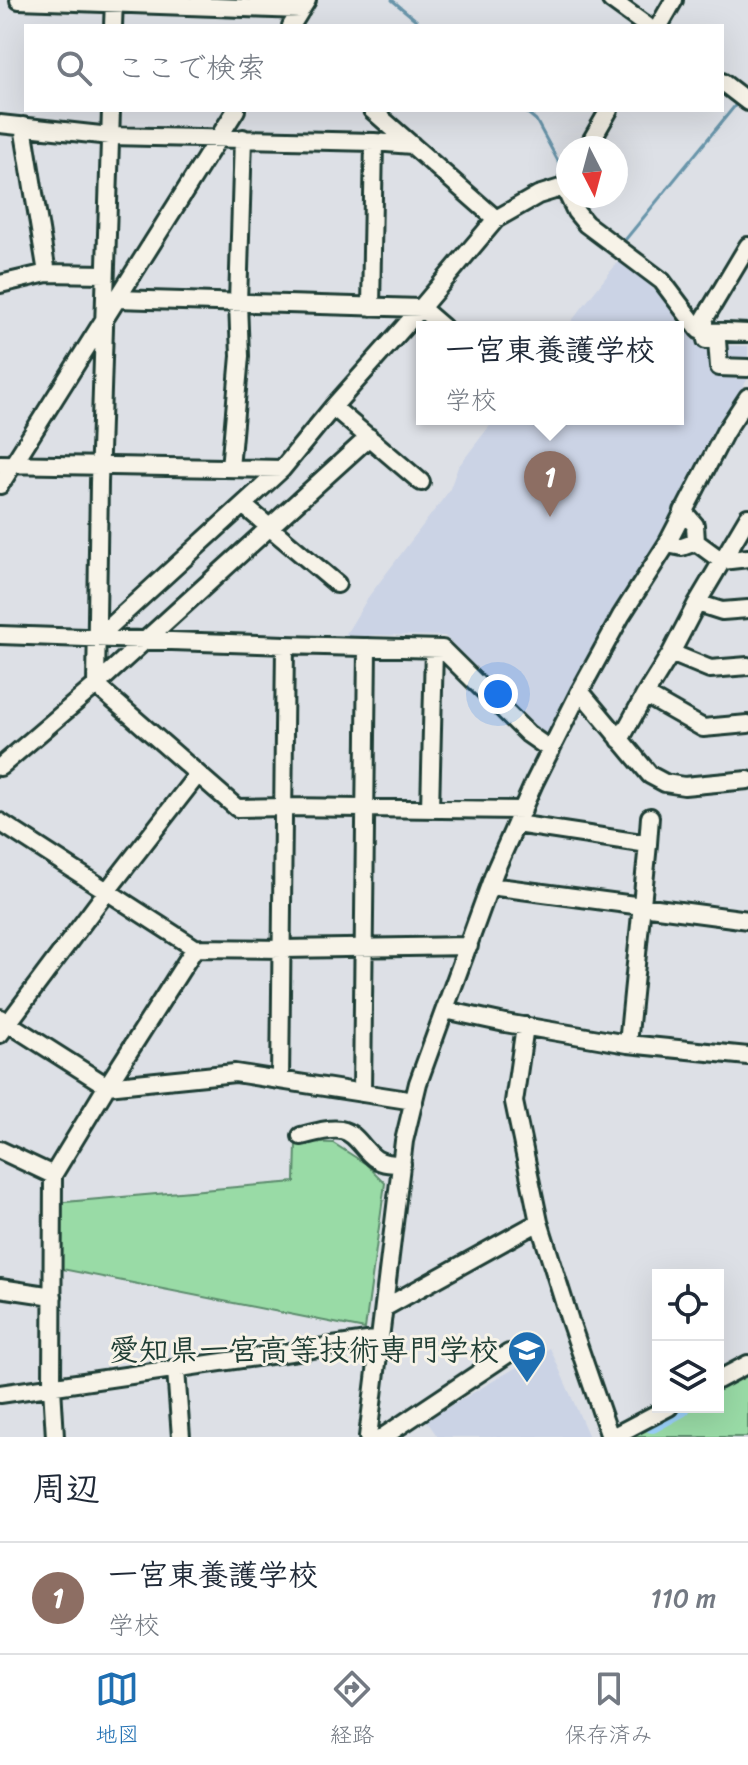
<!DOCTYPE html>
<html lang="ja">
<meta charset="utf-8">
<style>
:root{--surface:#fff;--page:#f6f6f7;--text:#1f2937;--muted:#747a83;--line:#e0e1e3;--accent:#1f6fb2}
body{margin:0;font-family:Sriracha,"Klee One",sans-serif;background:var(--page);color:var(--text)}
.controls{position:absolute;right:24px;bottom:24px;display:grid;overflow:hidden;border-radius:0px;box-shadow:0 8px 32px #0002}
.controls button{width:72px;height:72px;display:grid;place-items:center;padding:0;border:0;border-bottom:2px solid var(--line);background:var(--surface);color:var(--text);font:40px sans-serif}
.compass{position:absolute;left:556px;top:136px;width:72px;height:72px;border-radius:50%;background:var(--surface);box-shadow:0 8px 32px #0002;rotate:174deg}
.you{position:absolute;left:498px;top:694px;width:28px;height:28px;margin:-20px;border:6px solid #fff;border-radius:50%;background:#1a73e8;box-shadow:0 0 0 12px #1a73e833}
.badge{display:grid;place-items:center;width:52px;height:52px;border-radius:50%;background:var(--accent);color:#fff;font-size:26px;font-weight:700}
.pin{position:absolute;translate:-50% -66px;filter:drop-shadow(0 2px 4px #0008)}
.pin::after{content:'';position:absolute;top:42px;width:28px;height:24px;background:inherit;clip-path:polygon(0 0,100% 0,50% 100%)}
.popup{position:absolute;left:416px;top:321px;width:268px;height:104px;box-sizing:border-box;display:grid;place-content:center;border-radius:0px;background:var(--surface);filter:drop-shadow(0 2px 6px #0005);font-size:26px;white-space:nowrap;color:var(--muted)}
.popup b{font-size:30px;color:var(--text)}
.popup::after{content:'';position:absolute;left:50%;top:100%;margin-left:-16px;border:16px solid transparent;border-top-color:var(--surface)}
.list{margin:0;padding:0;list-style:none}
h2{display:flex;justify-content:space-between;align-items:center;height:104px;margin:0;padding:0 32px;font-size:34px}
h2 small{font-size:26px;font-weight:400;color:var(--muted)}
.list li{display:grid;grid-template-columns:52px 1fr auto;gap:24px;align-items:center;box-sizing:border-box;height:112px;padding:0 32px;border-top:2px solid var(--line)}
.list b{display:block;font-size:30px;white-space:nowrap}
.list p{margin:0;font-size:26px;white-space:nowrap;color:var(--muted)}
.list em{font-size:26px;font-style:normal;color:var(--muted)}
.icon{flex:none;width:44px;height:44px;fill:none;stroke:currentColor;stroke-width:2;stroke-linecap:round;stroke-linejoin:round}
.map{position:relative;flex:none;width:748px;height:1437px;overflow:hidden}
.search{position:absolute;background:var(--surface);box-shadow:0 8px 32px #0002;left:24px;right:24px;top:24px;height:88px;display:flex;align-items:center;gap:20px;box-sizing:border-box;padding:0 28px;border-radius:0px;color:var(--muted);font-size:30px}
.sheet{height:216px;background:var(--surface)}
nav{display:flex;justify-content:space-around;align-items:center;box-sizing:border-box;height:112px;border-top:2px solid var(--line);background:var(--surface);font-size:22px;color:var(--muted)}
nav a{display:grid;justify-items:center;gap:4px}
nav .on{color:var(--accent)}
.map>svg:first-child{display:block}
.built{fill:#cbd3e5}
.green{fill:#99dba6;stroke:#5c8c6d;stroke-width:2}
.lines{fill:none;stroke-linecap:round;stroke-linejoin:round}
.stream{stroke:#6995aa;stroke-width:3}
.river{stroke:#9ad0f8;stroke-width:20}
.minor-casing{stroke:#1f3d34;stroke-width:22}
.minor{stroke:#f7f3e8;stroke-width:16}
.labels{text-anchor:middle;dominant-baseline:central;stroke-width:6;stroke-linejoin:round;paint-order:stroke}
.poi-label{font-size:30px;font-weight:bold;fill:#1f3d34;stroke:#f7f3e8;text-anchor:end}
</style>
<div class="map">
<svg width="748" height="1437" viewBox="0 0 748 1437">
<rect width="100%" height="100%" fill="#dde0e6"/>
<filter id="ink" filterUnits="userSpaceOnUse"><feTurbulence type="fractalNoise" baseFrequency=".0125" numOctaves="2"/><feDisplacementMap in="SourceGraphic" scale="16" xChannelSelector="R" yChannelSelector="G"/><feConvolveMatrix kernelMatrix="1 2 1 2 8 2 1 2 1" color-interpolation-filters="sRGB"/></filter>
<g filter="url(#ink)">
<path class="built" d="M621 258 690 324 705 345 748 346V378L656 543 613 608 546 740 445 636 376 635 343 639 369 596 449 491 458 467 495 419H678V327H567Z
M550 1348 589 1437H438L426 1420Z"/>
<path class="green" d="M306 1142 333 1143 366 1164 385 1183 365 1329 52 1267 54 1203 295 1182 296 1144Z
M748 1373V1437H632L683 1407H718V1388Z"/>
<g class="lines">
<path class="stream" d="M392 0 423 26
M524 110 536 120 565 174
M621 245 738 102"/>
<path class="river" d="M652 1423 681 1407"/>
<g class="minor-casing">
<path id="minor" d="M19 0 301 10
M611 0 647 26
M113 26 114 0
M291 26 307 0
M659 26 674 0
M722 82 748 102
M111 110 99 483 96 685 237 808 284 807 523 810
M372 110 496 219
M0 124 110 136 374 142 412 145
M23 126 47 273
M587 148 609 110
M564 187 576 212 586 224 662 281 699 330 705 331 706 340H717L719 367 748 368
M748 246 705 318V331L748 333
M0 284 47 273 105 274
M116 299 421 308 443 327
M371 307 374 142
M333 407 421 482
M0 464 282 469
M230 468 240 356 238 303 243 138
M0 485 236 110
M243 505 337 584
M683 511 695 525 696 542
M667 544 682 547 696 542 722 561 748 558
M697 603 722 611 748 609
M0 635 285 645 442 649 528 734 551 750
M97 638 282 469 333 407 421 308 496 219 538 195 564 187 568 179
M671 653 710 669 748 666
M580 691 650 775 665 783 684 786 748 780
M645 695 703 728 748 724
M620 740 645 695 671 653 697 603 748 517
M0 767 96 685 369 437
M430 809 434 649
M0 822 195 948
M516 824 648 844 628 1044
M648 844 650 817
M490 886 748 920
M445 1010 505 1023 628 1044 748 1056
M0 1018 107 1086 235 1073 414 1101
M525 1026 514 1102 539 1222 570 1321 610 1437
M0 1034 107 891 198 774
M280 1080 285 645
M362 1093 367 647
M301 1136C314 1133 328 1128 341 1130 357 1133 363 1151 376 1159 383 1164 393 1164 402 1164
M0 1150 53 1175
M0 1288 53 1296
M384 1308 539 1222
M176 1370 181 1437
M718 1380 748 1364
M0 1394 381 1339
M55 1437 52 1387 53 1175 107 1086 195 948 283 949 469 946
M368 1437 404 1141 418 1083 495 871 534 783 580 691 621 616 667 544 725 432 748 397
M383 1437 509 1353
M612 1437 669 1407"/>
</g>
<use href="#minor" class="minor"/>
</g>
</g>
<defs>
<g id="school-pin" transform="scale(2)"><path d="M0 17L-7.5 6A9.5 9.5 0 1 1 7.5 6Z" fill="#1f6fb2" stroke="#f7f3e8"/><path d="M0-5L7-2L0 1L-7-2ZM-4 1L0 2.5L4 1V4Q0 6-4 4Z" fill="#fff"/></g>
</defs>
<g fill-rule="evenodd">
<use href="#school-pin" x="527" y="1350"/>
</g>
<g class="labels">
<g class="poi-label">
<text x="499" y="1350">愛知県一宮高等技術専門学校</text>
</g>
</g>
</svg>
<div class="controls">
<button><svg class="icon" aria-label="locate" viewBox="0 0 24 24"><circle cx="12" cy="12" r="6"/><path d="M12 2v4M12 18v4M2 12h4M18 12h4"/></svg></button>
<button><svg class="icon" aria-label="layers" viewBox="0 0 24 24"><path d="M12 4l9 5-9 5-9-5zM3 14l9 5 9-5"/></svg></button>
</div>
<svg class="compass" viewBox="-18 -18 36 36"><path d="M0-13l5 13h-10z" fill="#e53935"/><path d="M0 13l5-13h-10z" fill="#747a83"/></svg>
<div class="you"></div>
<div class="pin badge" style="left:550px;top:517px;background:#8d6e63">1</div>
<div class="popup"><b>一宮東養護学校</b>学校</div>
<div class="search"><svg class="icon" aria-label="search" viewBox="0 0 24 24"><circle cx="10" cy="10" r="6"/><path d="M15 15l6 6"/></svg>ここで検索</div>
</div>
<section class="sheet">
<h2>周辺<small></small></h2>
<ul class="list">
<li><span class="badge" style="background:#8d6e63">1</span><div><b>一宮東養護学校</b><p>学校</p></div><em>110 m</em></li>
</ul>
</section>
<nav>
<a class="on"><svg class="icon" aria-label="map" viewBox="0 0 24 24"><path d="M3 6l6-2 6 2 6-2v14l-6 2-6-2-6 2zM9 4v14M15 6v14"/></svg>地図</a>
<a><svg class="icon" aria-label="directions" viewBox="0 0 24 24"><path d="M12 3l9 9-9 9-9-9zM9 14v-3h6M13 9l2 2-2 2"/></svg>経路</a>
<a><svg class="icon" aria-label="saved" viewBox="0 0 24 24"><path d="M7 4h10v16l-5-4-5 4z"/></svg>保存済み</a>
</nav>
